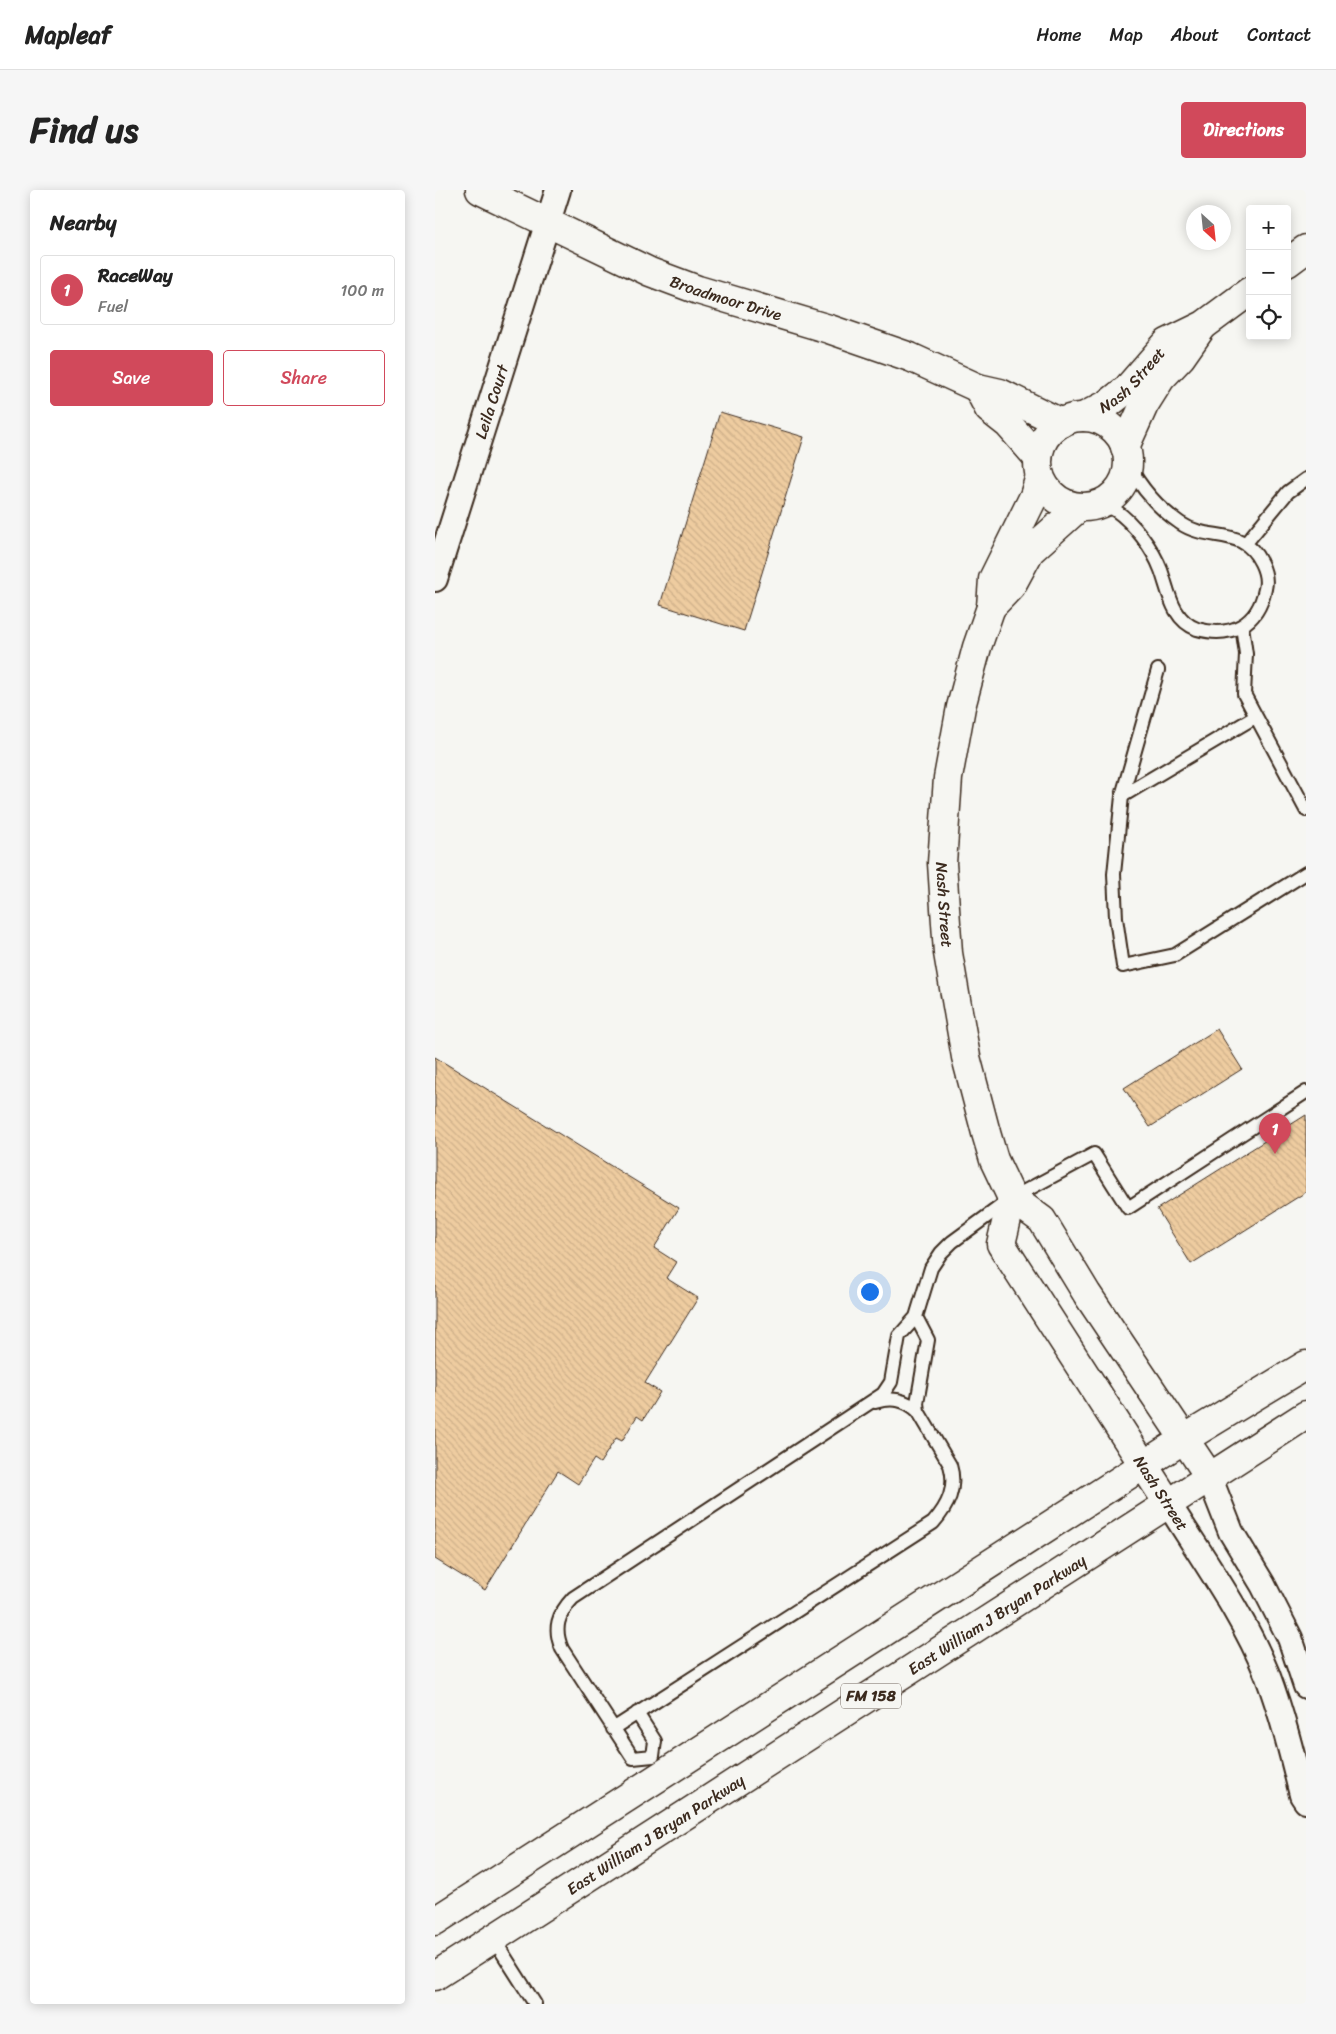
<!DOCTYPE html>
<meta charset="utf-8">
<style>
:root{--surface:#fff;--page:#f6f6f6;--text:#222;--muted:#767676;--line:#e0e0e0;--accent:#d1495b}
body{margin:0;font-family:Sriracha,sans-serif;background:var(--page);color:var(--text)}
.controls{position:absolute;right:15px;top:15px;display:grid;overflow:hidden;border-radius:5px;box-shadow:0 2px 12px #0003}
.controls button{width:45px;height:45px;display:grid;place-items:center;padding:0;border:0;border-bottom:1px solid var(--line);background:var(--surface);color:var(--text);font:25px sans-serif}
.compass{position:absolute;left:751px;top:15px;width:45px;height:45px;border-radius:50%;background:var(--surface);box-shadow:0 2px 12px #0003;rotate:153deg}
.you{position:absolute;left:434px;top:1101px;width:18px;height:18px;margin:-12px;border:4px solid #fff;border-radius:50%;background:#1a73e8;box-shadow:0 0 0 8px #1a73e833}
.badge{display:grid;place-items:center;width:32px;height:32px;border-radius:50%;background:var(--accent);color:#fff;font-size:16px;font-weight:700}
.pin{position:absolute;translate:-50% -41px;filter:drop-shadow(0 1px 2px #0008)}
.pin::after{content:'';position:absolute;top:26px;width:18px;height:15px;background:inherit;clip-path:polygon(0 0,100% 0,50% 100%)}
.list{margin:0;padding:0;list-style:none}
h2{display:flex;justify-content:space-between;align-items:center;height:65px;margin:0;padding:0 20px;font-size:21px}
h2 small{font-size:16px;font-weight:400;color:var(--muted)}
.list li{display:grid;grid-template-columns:32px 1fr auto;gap:15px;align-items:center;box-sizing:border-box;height:70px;margin:0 10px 10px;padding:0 10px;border:1px solid var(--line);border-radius:5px}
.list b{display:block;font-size:19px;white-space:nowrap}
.list p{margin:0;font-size:16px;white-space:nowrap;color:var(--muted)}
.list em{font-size:16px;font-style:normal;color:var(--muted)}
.actions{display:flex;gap:10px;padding:15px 20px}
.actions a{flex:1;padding:11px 0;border:1px solid var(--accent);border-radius:5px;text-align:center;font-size:18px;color:var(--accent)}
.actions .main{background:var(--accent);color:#fff}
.icon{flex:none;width:28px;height:28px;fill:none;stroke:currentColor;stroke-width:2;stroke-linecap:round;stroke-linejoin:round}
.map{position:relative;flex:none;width:871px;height:1814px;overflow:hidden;border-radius:5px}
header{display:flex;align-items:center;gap:30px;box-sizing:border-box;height:70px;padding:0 25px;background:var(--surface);border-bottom:1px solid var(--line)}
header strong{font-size:24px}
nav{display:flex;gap:28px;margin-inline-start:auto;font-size:18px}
.intro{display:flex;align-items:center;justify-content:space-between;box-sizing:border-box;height:120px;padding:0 30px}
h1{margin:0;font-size:35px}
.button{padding:12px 22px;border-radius:5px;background:var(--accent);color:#fff;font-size:18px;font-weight:700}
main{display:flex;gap:30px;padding:0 30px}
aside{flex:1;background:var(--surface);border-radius:5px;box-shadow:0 2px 12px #0003}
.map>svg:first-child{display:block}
.building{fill:url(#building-back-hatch);stroke:#3b2a1e}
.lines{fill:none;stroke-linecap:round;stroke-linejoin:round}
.lane-casing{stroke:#3b2a1e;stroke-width:16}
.street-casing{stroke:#3b2a1e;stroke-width:28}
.secondary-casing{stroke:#3b2a1e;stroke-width:31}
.primary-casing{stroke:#3b2a1e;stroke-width:31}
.lane{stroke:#f6f6f2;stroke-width:12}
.street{stroke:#f6f6f2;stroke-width:24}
.secondary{stroke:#f6f6f2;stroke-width:28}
.primary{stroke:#f6f6f2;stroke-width:28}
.labels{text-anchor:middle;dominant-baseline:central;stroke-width:4;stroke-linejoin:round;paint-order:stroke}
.shield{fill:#f6f6f2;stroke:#73675e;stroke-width:1}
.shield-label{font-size:15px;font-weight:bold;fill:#3b2a1e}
.street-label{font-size:16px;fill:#3b2a1e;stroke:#f6f6f2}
</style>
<header>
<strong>Mapleaf</strong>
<nav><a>Home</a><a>Map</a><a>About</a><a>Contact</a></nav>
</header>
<div class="intro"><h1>Find us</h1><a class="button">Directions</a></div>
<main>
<aside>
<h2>Nearby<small></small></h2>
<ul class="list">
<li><span class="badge">1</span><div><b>RaceWay</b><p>Fuel</p></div><em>100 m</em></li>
</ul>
<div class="actions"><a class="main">Save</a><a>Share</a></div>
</aside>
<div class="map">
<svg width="871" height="1814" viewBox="0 0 871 1814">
<defs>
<pattern id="building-back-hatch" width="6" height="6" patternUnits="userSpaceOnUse" patternTransform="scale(1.25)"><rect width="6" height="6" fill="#eecca0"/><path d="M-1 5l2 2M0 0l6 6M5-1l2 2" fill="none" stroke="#cdaf89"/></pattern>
</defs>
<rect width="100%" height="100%" fill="#f6f6f2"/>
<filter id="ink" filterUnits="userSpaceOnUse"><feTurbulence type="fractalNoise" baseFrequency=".02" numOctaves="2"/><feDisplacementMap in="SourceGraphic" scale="10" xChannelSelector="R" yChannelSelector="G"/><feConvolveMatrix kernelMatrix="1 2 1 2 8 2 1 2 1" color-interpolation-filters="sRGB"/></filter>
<g filter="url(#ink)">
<path class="building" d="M285 222 369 247 309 441 225 415Z
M782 839 807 879 715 937 689 898Z
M0 867 244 1018 219 1058 241 1072 231 1088 263 1108 210 1193 225 1202 208 1230 202 1226 187 1251 181 1248 165 1273 159 1269 143 1294 123 1281 50 1400 0 1369Z
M871 925V1002L756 1074 722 1019Z"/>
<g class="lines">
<g class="lane-casing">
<path id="lane" d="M661 315C667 317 675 317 680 320 699 333 718 359 726 380 734 402 737 430 762 439 777 443 792 444 806 436 820 428 827 414 830 399 832 391 830 381 826 373 808 335 774 353 745 333 723 318 706 298 693 274
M811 353 853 302 871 289
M807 436 811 464 809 504 871 620
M820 527 687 606 679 684 681 728 688 776 740 765 871 683
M687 606 723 480
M440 1212C457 1207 470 1209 483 1221
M202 1523 220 1551 218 1566 198 1568 127 1459C118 1438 123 1424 138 1408L448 1204 456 1192 464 1146 481 1127 496 1078 506 1063 517 1052 577 1008 659 964 693 1018 871 902
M178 1539 498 1333C513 1316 522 1298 515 1275L483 1221 482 1213 493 1150 481 1127
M58 1748 100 1814"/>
</g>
<g class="street-casing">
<g id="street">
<path id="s1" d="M0 389 123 0"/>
<path d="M774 1286 796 1342 828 1395 855 1448 871 1496"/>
<path d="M733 1313C767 1368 808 1424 832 1484 847 1524 857 1564 867 1605L871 1611"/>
</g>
</g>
<g class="secondary-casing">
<g id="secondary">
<path id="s2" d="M45 0 215 82 263 100 394 139 475 167 543 198 565 203 626 233"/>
<path d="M852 73 871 59"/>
<path d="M543 198 554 219 573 234 603 268"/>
<path id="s3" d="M648 227 673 214 692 199 732 153 769 135 815 101"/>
<circle cx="648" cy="272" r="45"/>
<path d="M690 257 709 215 726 188 746 167 767 137"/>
<path id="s4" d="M605 286 599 306 558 389 556 417 542 457 526 517 513 588 507 673 513 763 520 804 531 867 551 943 559 970 577 1008 607 1030 652 1104 774 1286"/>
<path d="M556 417 576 396 595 361 644 317"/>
<path d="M577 1008 566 1054 733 1313"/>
</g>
</g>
<g class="primary-casing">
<g id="primary">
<path d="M0 1731 749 1249 871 1175"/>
<path id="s5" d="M0 1786 871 1225"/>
</g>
</g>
<use href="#lane" class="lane"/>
<use href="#street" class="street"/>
<use href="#secondary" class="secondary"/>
<use href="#primary" class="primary"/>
</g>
</g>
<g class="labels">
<rect class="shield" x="406" y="1493.5" width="60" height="25" rx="4"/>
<g class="shield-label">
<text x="436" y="1506">FM 158</text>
</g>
<g class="street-label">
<text stroke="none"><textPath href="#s2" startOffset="269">Broadmoor Drive</textPath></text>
<text stroke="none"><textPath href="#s3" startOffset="62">Nash Street</textPath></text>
<text stroke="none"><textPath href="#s1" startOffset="186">Leila Court</textPath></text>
<text stroke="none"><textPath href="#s4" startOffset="445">Nash Street</textPath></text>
<text transform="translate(726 1303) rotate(57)">Nash Street</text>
<text stroke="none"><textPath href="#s5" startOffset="668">East William J Bryan Parkway</textPath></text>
<text stroke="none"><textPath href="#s5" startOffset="262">East William J Bryan Parkway</textPath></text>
</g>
</g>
</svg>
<div class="controls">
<button>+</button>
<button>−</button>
<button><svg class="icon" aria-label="locate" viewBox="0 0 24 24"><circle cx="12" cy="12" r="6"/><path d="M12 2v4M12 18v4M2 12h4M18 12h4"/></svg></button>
</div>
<svg class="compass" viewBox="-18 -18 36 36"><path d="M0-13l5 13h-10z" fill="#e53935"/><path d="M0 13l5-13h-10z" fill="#767676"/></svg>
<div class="you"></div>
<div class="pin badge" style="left:840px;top:964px">1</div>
</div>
</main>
